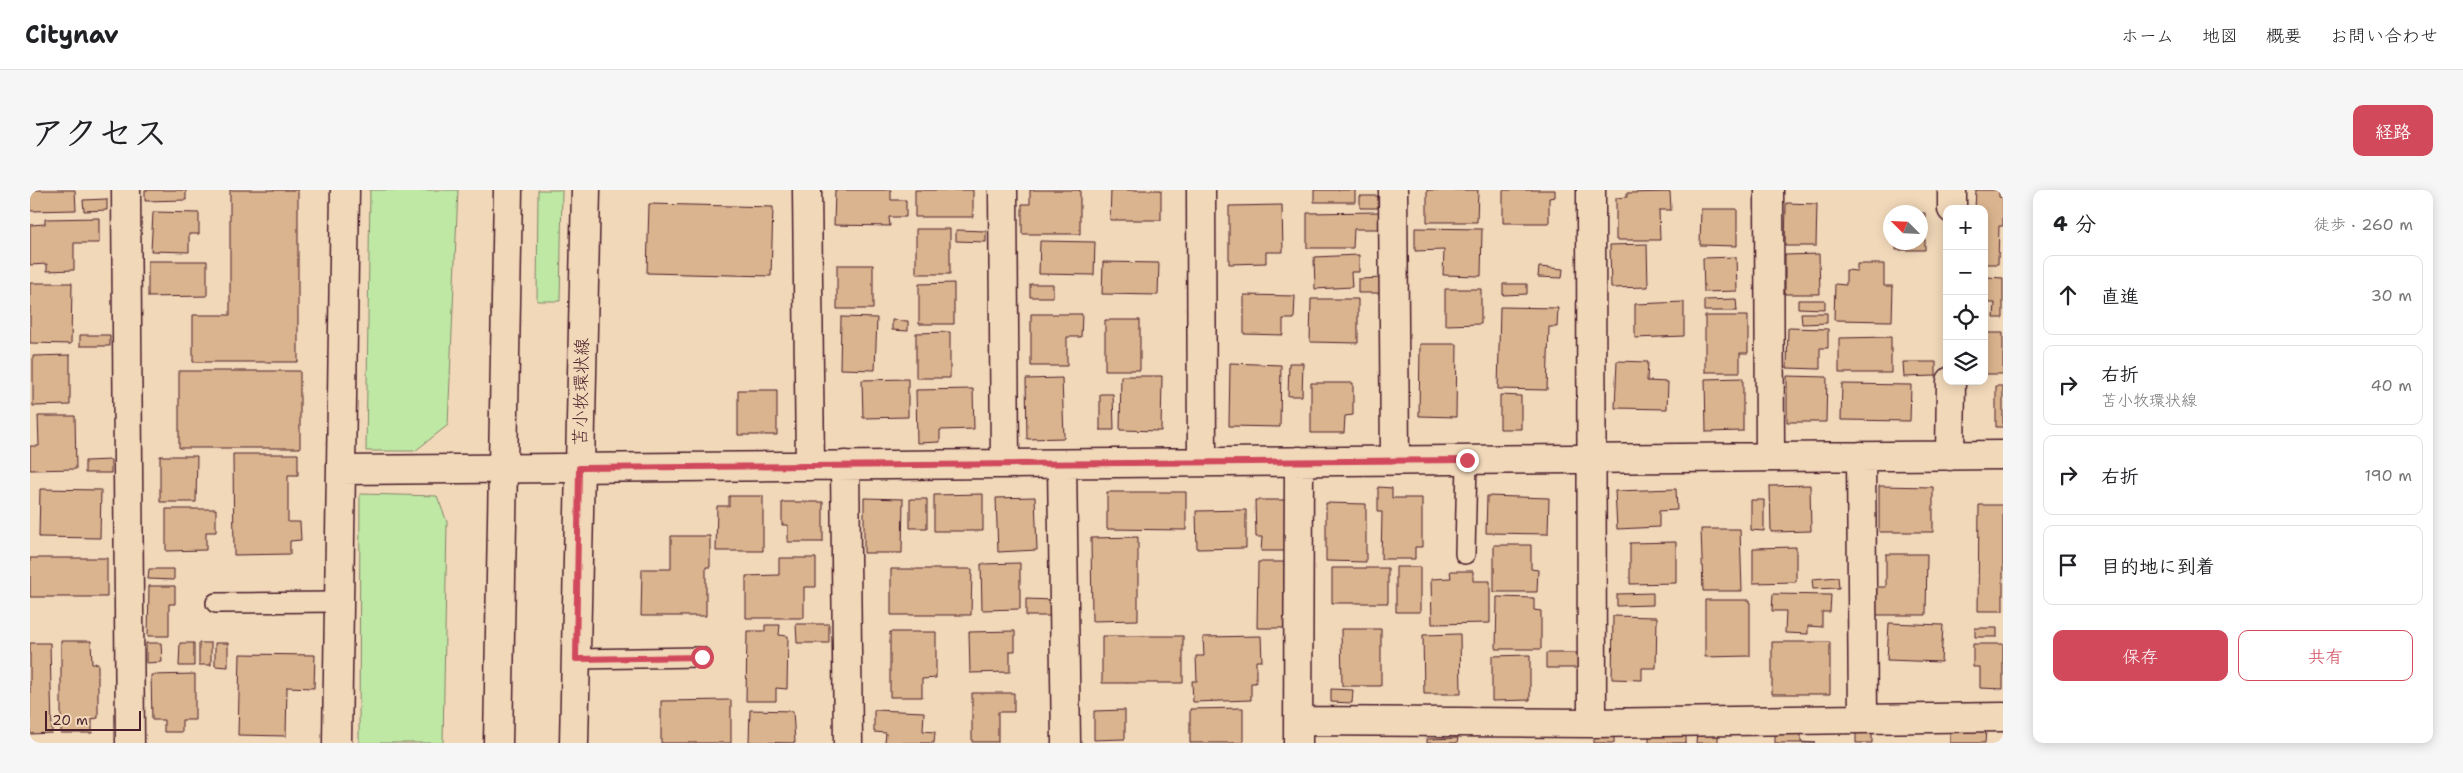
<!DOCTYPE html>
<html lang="ja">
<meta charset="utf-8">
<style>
:root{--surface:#fff;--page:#f6f6f6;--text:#202124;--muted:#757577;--line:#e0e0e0;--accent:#d1495b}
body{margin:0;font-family:"Shantell Sans","Klee One",sans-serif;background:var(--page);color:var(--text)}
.controls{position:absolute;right:15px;top:15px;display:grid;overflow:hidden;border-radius:10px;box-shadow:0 2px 12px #0003}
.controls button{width:45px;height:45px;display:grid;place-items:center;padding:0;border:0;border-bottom:1px solid var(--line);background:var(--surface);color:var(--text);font:25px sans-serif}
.compass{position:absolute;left:1853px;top:15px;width:45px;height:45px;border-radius:50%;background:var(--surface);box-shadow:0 2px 12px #0003;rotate:294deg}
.scale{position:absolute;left:15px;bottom:12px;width:96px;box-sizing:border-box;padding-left:5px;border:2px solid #4a1f2b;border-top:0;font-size:14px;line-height:18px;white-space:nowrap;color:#4a1f2b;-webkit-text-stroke:4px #f1d8b9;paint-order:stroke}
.stop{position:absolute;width:15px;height:15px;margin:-11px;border:4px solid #d1495b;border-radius:50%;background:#fff}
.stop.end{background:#d1495b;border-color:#fff;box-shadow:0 1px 5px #0008}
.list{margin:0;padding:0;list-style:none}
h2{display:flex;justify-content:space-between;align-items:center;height:65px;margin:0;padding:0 20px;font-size:21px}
h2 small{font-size:16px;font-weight:400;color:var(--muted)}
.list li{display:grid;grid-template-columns:32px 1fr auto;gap:15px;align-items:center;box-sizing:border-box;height:80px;margin:0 10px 10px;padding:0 10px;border:1px solid var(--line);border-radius:10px}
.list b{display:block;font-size:19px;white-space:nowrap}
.list p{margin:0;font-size:16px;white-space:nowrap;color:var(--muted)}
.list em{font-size:16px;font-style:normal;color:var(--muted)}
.actions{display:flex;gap:10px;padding:15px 20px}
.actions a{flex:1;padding:11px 0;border:1px solid var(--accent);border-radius:10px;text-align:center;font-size:18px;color:var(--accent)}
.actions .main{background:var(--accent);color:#fff}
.icon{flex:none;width:28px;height:28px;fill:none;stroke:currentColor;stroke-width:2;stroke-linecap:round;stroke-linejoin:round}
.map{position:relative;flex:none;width:1973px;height:553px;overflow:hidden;border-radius:10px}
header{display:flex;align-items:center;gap:30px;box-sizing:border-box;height:70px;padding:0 25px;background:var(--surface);border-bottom:1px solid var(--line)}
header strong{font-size:24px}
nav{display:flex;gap:28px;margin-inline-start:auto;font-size:18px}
.intro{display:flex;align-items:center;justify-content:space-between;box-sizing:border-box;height:120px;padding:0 30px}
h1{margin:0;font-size:35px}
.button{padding:12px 22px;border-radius:10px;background:var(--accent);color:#fff;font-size:18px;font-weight:700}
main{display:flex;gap:30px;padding:0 30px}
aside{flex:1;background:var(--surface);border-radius:10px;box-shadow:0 2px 12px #0003}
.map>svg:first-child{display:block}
.green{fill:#bfe8a5;stroke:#848468}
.building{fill:#dab48e;stroke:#4a1f2b}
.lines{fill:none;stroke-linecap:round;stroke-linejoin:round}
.service-casing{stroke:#4a1f2b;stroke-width:22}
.minor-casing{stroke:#4a1f2b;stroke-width:31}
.secondary-casing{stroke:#4a1f2b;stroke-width:31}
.service{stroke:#f1d8b9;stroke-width:19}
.minor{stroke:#f1d8b9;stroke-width:28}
.secondary{stroke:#f1d8b9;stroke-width:28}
.route{stroke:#d1495b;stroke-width:6}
.labels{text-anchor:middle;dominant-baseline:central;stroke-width:4.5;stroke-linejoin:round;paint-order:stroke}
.street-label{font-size:18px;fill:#4a1f2b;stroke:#f1d8b9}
</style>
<header>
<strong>Citynav</strong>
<nav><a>ホーム</a><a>地図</a><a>概要</a><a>お問い合わせ</a></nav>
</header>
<div class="intro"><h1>アクセス</h1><a class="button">経路</a></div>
<main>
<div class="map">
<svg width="1973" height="553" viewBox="0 0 1973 553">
<rect width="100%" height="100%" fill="#f1d8b9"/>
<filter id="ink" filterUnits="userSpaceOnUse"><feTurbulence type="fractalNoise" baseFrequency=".02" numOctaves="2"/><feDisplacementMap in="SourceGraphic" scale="10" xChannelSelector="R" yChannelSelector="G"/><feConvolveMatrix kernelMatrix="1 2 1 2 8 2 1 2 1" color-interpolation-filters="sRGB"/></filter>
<g filter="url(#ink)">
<path class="green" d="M340 0H428L418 235 385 261H336Z
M508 0H532L530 111H507Z
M330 304 407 306 417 332 413 553H329Z"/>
<path class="building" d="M0 0H45L46 20 0 21Z
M115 0H156V10L115 11Z
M200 0H268V172H163V125H200Z
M805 0H861V10H876V27H859L860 36 804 35Z
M885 0H943V27H885Z
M1000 0H1050V44H992V14H1000Z
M1081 0H1131V30H1080Z
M1284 0H1325V12H1284Z
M1397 0H1448L1447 32H1397Z
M1473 0H1525V7L1519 8V33H1473Z
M1946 0H1969V7L1973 8V36H1969L1968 74H1954V19H1945Z
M1640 2 1641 20H1629L1630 50H1586V8L1597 7V3Z
M1330 6H1348V18H1330Z
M77 9V20L54 21 53 10Z
M1756 13 1787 14 1786 56H1755Z
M619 14 743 17 741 86 617 83Z
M1252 15 1253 62H1236V73L1199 74V16Z
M1671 19H1707V56L1670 55Z
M123 22 169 23V44H159V62L121 61Z
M1350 22V39H1324L1323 58H1277V23Z
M1890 23H1895V60H1866V52H1890Z
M69 28V53H44V80L17 81V74L0 75V35L15 34V29Z
M1385 38 1452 39 1451 86 1413 85 1414 60 1385 61Z
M886 39H920V84H886Z
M926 40 956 41V52L926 51Z
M1010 51 1065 52 1064 85 1009 84Z
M1617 54 1618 97 1581 98 1580 55Z
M1789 64 1790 104H1755V65Z
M1329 65V82H1321L1322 97 1285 99 1284 67Z
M1706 67 1707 101 1674 102 1673 68Z
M118 71H177V106L118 107Z
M1073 72 1129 73 1128 105 1072 104Z
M1827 74H1854V96H1863L1862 131 1804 130 1805 94 1816 95V80L1827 81Z
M807 75H843V119H807Z
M1509 77 1533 79 1532 88 1508 87Z
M1957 87 1973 88V128H1964L1965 113H1956Z
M1353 88V103H1328V89Z
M0 93H42L41 154 0 153Z
M924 93V134H889V94Z
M1000 94H1023V107H1000Z
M1473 94H1497V104L1473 105Z
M1415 99H1451V134L1415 135Z
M1214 105 1265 106 1264 129H1253V145L1214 144Z
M1281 109H1328V153L1280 152Z
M1706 109 1707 121H1674V110Z
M1768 110H1795V119L1768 118Z
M1654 112V146L1605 148V114Z
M1470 117 1528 118 1527 137H1519L1517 200 1468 199Z
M1771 123H1797V133L1772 134Z
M1001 124H1052L1051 147H1037V176H1001Z
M1675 126H1718V163H1710V182H1675Z
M811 127 847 128 845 180 810 179Z
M862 130 878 131V141L862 140Z
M1075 130H1110V180H1075Z
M1758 138 1798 139V158H1790V179L1757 178Z
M920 142V188H886V143Z
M1954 143H1973V184H1954Z
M50 145H80V156H50Z
M1861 147V183H1809V148Z
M1390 154H1427L1426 227 1389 226Z
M40 165V215L3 216V166Z
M1587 171 1618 172 1617 191 1638 192 1637 219 1585 218Z
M1873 172H1906V186L1874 187Z
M1200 173 1251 175 1250 237 1199 236Z
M1259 173H1273L1272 206H1258Z
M149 181H270V258H149Z
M1091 186H1132L1131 241 1090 240Z
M1757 186 1797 187 1796 232H1757Z
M1032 188 1034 248 997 249 996 189Z
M1713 188V241L1676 242 1675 189Z
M878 189V227L833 228 832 190Z
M1281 193H1323V225L1315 226 1314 243H1281Z
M1812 194 1881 195 1880 231 1811 230Z
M1966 196H1973V237H1966Z
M943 199 944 239 910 240V252L887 253 886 200Z
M708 200H747V245H708Z
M1070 204H1083L1084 240H1070Z
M1470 205 1491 206V239H1470Z
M8 226H45L46 279 0 280V256H9Z
M203 264H268V285H258V332H270L271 350 260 351V364L204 365Z
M130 266H167L166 312H130Z
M81 270V283H55V271Z
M1780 295 1781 341 1741 342 1740 296Z
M1849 296 1903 297V342H1849Z
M1348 297 1362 298V308H1392V357H1385V369H1351L1352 322H1348Z
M10 299 71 300 70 348 9 347Z
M1646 299 1647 320 1629 321V337L1587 339 1585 301Z
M1077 302H1156V340L1077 339Z
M953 304V341H904V305Z
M699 306H733V361H686L687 316H699Z
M1457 306 1519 308 1518 344 1456 343Z
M1005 307 1007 360 968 362 966 308Z
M834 308 873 309 872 363H834Z
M880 309H897V338H880Z
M1225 310H1257V361H1231L1232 347H1226Z
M1721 310H1734V341L1721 340Z
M752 312H793V352H758V335H752Z
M1296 313 1336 314V372L1296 371Z
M1949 315H1973V421H1948Z
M136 319H186V342H176V360L136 361Z
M1216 320V358L1167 359 1166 321Z
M1671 339H1710L1712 401H1673Z
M641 346H680V377H676V426H611L612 379H641Z
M1108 347V430L1062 431 1061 348Z
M1646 352V393L1600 394V353Z
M1464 355H1501V379L1508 380 1507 402H1464Z
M1766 357V392L1723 393V358Z
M1856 364H1897L1896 425H1846V397H1856Z
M0 368H77V407H0Z
M749 368H786V397H774V428H716V386L749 385Z
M1228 372H1254V438H1227Z
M990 373V419L952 420 951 374Z
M1366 377H1390V422H1366Z
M1302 378H1358V413H1302Z
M119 379H144V390L118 389Z
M861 379H942L941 425H861Z
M1420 381H1443V391H1460V433L1402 434 1401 389 1421 388Z
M1808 387 1809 398 1783 399 1782 389Z
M119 396H145V414H139V446H118Z
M1623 403V415L1587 416V404Z
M1743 404 1801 405 1800 422H1792V437L1778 436V444L1755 443 1756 421H1742Z
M1467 407 1504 408V420L1511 421V459H1466Z
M996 409 1024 410 1023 426H996Z
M1675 410H1720V466L1675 467Z
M1583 426 1627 427 1626 478H1612V490L1582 489Z
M1859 433 1913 435 1911 472 1857 470Z
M766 434H799V453H767Z
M735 435H750L749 445 758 446 757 499 746 498V511H716L717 441H735Z
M1945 438H1967V447H1945Z
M1311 439H1351V496H1312Z
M985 441V461H980V482L940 483 939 442Z
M860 442H906V488L892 489V507H860Z
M1430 444 1431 504H1394L1393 445Z
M1072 446H1153V493H1072Z
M1231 446 1232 471H1226V493H1221V510L1163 512 1162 491H1167L1166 466H1174L1173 447Z
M31 451H61L62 474 68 473V528L62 529V543H31Z
M1742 452H1800V504H1742Z
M0 453H20L22 543 0 544Z
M116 453H131L132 472 116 473Z
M150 453H164V476H149Z
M169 453H181V475H169Z
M185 453H198V477L185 476Z
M1943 454H1973V499L1950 498V477H1943Z
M1516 463H1548V478H1516Z
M210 464 285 465 284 498 257 497 256 546 208 545Z
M1500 465V510L1462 511V466Z
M165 484V530H152V542H134V530H122L121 485Z
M1301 499 1323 500 1322 513 1301 512Z
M942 503H984V522H968V552H942Z
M701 510V553H631V511Z
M1213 518V553H1160V519Z
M720 520 763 521 765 553 719 552Z
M844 520 894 522 893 541 905 542 904 553H855L856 543 844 542Z
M1095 520V549L1064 550V521Z
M1920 540H1956L1955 553H1920Z
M1745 541 1771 542V552L1785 553H1745Z
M1667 542 1688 543V553H1666Z
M1826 542H1842V553H1826Z
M1564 544H1584V553H1564Z
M1619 546H1656V553H1619Z
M1428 548 1427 553H1397V549Z"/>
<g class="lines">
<g class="service-casing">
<path id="service" d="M1435 364 1437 270
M186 413 309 412
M546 469 671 467"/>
</g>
<g class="minor-casing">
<path id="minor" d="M96 0 100 553
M777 0 780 276
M973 0 975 274
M1171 0 1172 272
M1363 0 1365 270
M1561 0 1562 533
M1739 0 1740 267
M1922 19V0
M1831 266 1833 528
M1920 266 1921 191
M1032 274 1036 553
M815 275 818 553
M311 280 1973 265
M1268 531 1562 533 1973 527
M307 553 315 0
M1268 553 1269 271"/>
</g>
<g class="secondary-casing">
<path id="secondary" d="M468 553 478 0
M544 553 556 0"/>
</g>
<use href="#service" class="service"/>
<use href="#minor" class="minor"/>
<use href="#secondary" class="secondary"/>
</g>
</g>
<g class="lines" filter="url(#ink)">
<path class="route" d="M672 467 546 469 549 278 1437 270"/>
</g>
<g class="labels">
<g class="street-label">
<text transform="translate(551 202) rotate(-89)">苫小牧環状線</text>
</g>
</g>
</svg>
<div class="controls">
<button>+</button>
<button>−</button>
<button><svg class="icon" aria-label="locate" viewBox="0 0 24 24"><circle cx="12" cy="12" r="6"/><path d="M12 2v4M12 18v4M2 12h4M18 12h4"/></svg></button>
<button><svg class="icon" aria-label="layers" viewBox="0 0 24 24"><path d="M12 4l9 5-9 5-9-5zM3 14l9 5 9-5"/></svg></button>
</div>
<svg class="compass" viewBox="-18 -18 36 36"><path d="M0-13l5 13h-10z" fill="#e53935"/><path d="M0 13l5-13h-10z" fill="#757577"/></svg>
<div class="scale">20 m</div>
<div class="stop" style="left:672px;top:467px"></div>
<div class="stop end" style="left:1437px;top:270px"></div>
</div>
<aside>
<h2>4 分<small>徒歩 · 260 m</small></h2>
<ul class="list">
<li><svg class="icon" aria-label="ahead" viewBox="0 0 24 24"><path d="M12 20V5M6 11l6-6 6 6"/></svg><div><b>直進</b></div><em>30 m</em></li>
<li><svg class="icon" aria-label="right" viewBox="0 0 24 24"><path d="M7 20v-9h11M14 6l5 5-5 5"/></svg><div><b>右折</b><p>苫小牧環状線</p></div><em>40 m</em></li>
<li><svg class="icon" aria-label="right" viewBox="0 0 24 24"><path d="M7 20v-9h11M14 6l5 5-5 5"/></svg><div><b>右折</b></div><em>190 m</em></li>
<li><svg class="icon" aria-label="arrive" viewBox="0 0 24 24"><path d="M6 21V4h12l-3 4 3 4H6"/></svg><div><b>目的地に到着</b></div></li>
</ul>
<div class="actions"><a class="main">保存</a><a>共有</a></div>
</aside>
</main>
